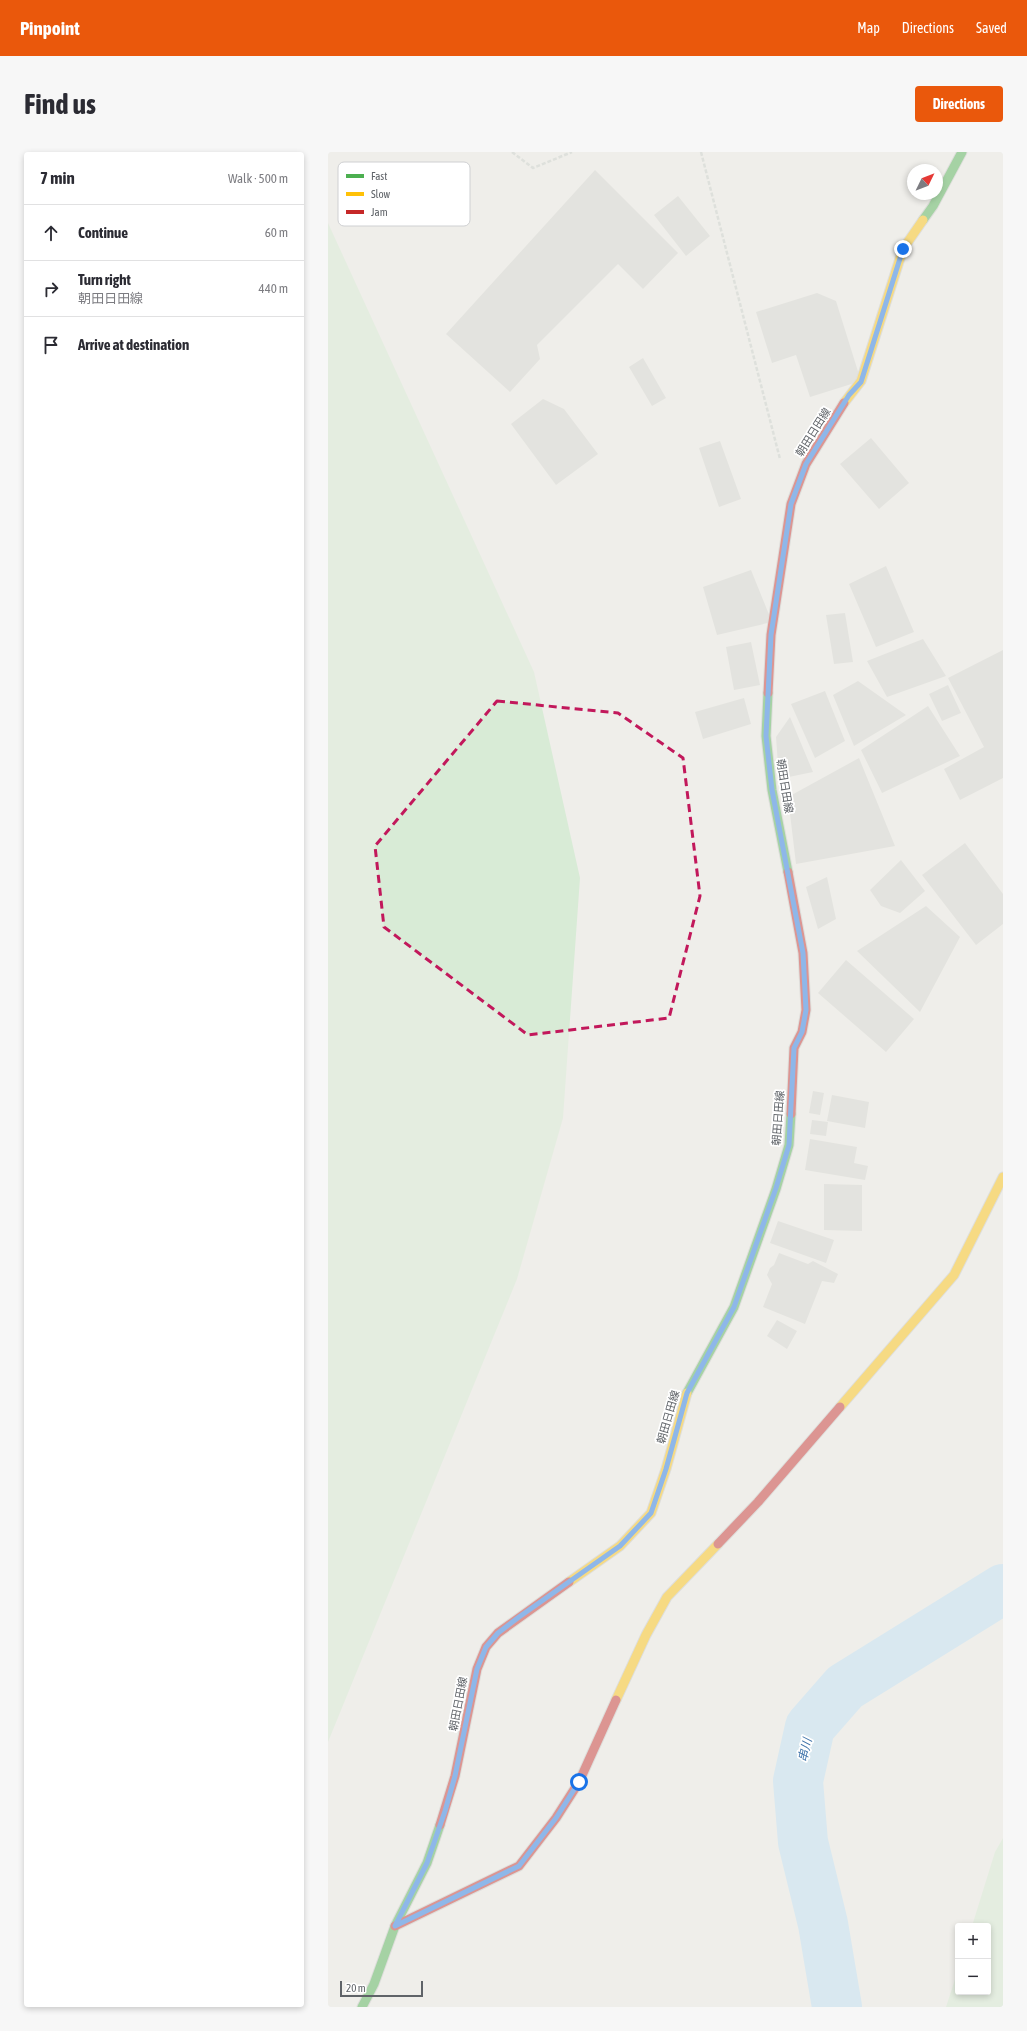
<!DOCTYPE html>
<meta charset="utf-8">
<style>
:root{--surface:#fff;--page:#f7f7f7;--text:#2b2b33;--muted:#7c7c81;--line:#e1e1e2;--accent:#ea580c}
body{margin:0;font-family:"Asap Condensed","Noto Sans JP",sans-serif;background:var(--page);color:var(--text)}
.controls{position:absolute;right:12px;bottom:12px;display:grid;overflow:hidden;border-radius:4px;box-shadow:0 2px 6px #0003}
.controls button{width:36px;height:36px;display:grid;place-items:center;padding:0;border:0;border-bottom:1px solid var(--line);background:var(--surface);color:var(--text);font:20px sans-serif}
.compass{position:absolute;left:579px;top:12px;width:36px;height:36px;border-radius:50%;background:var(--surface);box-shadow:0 2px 6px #0003;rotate:47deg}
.scale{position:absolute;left:12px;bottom:10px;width:83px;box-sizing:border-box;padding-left:4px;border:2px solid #5f6368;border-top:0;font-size:11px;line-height:14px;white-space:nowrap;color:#5f6368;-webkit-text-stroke:3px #fff;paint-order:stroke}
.stop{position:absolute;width:12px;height:12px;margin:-9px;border:3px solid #1a73e8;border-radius:50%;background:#fff}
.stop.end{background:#1a73e8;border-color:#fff;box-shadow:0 1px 4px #0008}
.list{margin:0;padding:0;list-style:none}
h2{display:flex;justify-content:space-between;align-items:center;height:52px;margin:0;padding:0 16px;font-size:17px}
h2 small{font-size:13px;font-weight:400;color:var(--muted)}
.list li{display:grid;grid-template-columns:26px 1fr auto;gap:12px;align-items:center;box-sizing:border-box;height:56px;padding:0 16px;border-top:1px solid var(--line)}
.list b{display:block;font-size:15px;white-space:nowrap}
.list p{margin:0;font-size:13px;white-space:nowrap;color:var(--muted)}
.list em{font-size:13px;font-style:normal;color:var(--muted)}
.icon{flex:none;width:22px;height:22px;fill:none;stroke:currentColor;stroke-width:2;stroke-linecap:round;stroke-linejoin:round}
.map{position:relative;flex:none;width:675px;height:1855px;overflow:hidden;border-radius:4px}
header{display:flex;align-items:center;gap:24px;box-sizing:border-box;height:56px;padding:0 20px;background:var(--accent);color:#fff}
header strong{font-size:19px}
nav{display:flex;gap:22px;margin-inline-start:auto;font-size:14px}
.intro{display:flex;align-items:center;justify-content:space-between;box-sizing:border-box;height:96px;padding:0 24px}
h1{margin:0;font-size:28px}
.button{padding:10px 18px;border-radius:4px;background:var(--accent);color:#fff;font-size:14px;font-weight:700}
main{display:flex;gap:24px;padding:0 24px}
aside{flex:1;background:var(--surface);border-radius:4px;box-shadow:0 2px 6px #0003}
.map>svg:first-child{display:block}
.green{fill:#d8ebd6}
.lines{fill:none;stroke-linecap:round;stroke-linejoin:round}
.river{stroke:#bfe0f9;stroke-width:50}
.building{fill:#d6d5d3}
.fast-casing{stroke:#cacacb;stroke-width:11}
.slow-casing{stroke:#cacacb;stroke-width:11}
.jam-casing{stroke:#cacacb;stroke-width:11}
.path{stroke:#cacfcc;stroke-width:2.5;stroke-dasharray:4 2;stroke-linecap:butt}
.fast{stroke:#4caf50;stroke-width:9}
.slow{stroke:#ffc107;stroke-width:9}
.jam{stroke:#c62828;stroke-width:9}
.route{stroke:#1a73e8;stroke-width:5}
.marked{fill:none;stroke:#c2185b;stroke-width:3;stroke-dasharray:8 5;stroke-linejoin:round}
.labels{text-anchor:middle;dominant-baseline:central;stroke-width:3.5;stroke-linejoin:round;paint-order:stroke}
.street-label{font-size:11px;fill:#5f6368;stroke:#fff}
.water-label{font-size:12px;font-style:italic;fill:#4174aa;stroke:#fff}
.key{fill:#fff;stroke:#cfd0d2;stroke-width:1}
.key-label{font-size:11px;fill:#5f6368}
</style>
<header>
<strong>Pinpoint</strong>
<nav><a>Map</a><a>Directions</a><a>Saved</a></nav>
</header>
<div class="intro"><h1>Find us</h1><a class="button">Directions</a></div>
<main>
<aside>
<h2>7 min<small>Walk · 500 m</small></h2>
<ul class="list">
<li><svg class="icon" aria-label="ahead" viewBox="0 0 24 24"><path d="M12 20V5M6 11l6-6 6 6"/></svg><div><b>Continue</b></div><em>60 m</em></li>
<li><svg class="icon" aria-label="right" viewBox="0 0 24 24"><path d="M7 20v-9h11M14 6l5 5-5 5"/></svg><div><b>Turn right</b><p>朝田日田線</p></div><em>440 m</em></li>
<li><svg class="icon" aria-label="arrive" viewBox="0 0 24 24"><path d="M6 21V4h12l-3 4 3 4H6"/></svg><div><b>Arrive at destination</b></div></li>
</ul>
</aside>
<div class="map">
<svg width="675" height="1855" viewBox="0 0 675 1855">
<rect width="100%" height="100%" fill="#efeeea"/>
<path class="green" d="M0 71 206 520 252 726 235 966 189 1127 0 1590Z
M675 1686V1855H618L630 1818V1840H660V1774H644L667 1700Z"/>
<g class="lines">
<path class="river" d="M509 1855 495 1772 475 1690 470 1629 482 1575 517 1535 675 1437"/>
</g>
<path class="building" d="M267 18 350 101 315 137 290 112 209 193 212 207 182 240 118 182Z
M350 44 382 84 358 104 326 63Z
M489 141 508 149 533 229 482 245 468 203 444 211 428 160Z
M315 206 338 246 324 254 301 215Z
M215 247 236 257 270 302 228 333 183 272Z
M543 286 581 331 551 357 512 312Z
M392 289 413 347 391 355 371 296Z
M558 414 586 480 548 495 521 432Z
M423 418 444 470 389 483 375 435Z
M517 461 525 510 506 512 498 463Z
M595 487 618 524 559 545 539 509Z
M423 490 432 533 406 538 398 495Z
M675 498V626L632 648 616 617 656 595 620 526Z
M530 529 578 563 526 594 505 543Z
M620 533 633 561 614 569 601 542Z
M497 539 517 589 487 606 463 552Z
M416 546 423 572 375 587 367 560Z
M600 554 632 604 554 641 533 598Z
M462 565 485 620 451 627 448 585Z
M531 606 567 694 468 712 460 645Z
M637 691 675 742V772L648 793 594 723Z
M573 708 597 739 572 761 553 754 542 738Z
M499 725 508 767 490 777 478 735Z
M598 754 632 785 592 860 529 799Z
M518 808 586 867 558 900 490 841Z
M485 939 496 941 492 963 481 961Z
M504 943 541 950 537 976 499 969Z
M484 968 500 970 498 984 482 982Z
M482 987 529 995 526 1011 540 1014 537 1028 477 1018Z
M496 1032 534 1033V1079L496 1078Z
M450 1069 506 1088 498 1111 442 1091Z
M451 1101 480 1112 485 1109 510 1122 506 1131 494 1129 477 1172 435 1155 444 1132 439 1123 442 1116 446 1113Z
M449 1168 469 1179 459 1197 439 1184Z"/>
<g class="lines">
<g class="fast-casing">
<path id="fast" d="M595 68 605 54 634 0
M440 541 438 584 444 638 460 720
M359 1241 406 1155 448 1037 461 993 463 962
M34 1855 46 1832 67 1774 99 1711 112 1673"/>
</g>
<g class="slow-casing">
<path id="slow" d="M516 251 533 229 575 97 595 68
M512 1255 626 1123 675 1025
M241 1430 292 1394 323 1361 338 1317 359 1241
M288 1548 318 1483 339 1445 390 1392"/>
</g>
<g class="jam-casing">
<path id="jam" d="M440 541 443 483 463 352 478 312 516 251
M460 720 475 801 478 858 474 880 466 896 463 962
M390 1392 430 1350 512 1255
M112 1673 127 1624 149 1517 158 1495 170 1481 241 1430
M67 1774 191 1714 228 1666 251 1630 288 1548"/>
</g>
<path class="path" d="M184 0 205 16 244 0
M373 0 452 307"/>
<use href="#fast" class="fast"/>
<use href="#slow" class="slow"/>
<use href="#jam" class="jam"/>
</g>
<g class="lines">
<path class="route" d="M251 1630 228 1666 191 1714 67 1774 99 1711 117 1659 127 1624 149 1517 158 1495 170 1481 191 1465 292 1394 323 1361 338 1317 359 1241 406 1155 448 1036 461 993 466 896 474 880 478 858 475 801 444 638 438 584 443 483 463 352 478 312 521 243 533 230 575 97"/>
</g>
<path d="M0 0H675V1855H0ZM169 549 290 561 355 606 372 744 341 866 200 883 56 775 47 694Z" fill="#efeeea" fill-opacity=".55" fill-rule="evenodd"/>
<path class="marked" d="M169 549 290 561 355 606 372 744 341 866 200 883 56 775 47 694Z"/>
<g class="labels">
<g class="street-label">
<text transform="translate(485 280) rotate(-58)">朝田日田線</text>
<text transform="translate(457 634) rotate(81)">朝田日田線</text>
<text transform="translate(450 966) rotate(-86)">朝田日田線</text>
<text transform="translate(340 1265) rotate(-74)">朝田日田線</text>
<text transform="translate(130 1552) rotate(-79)">朝田日田線</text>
</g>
<g class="water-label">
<text transform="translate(477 1598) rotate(-77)">串川</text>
</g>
</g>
<rect x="10" y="10" width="132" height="64" rx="6" class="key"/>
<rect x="18" y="22" width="18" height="4" fill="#4caf50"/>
<rect x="18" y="40" width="18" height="4" fill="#ffc107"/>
<rect x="18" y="58" width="18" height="4" fill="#c62828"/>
<g class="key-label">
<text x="43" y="28">Fast</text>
<text x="43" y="46">Slow</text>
<text x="43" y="64">Jam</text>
</g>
</svg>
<div class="controls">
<button>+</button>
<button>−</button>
</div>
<svg class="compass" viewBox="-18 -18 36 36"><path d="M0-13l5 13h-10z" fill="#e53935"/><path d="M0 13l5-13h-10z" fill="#7c7c81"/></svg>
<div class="scale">20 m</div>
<div class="stop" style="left:251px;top:1630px"></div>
<div class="stop end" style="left:575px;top:97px"></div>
</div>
</main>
